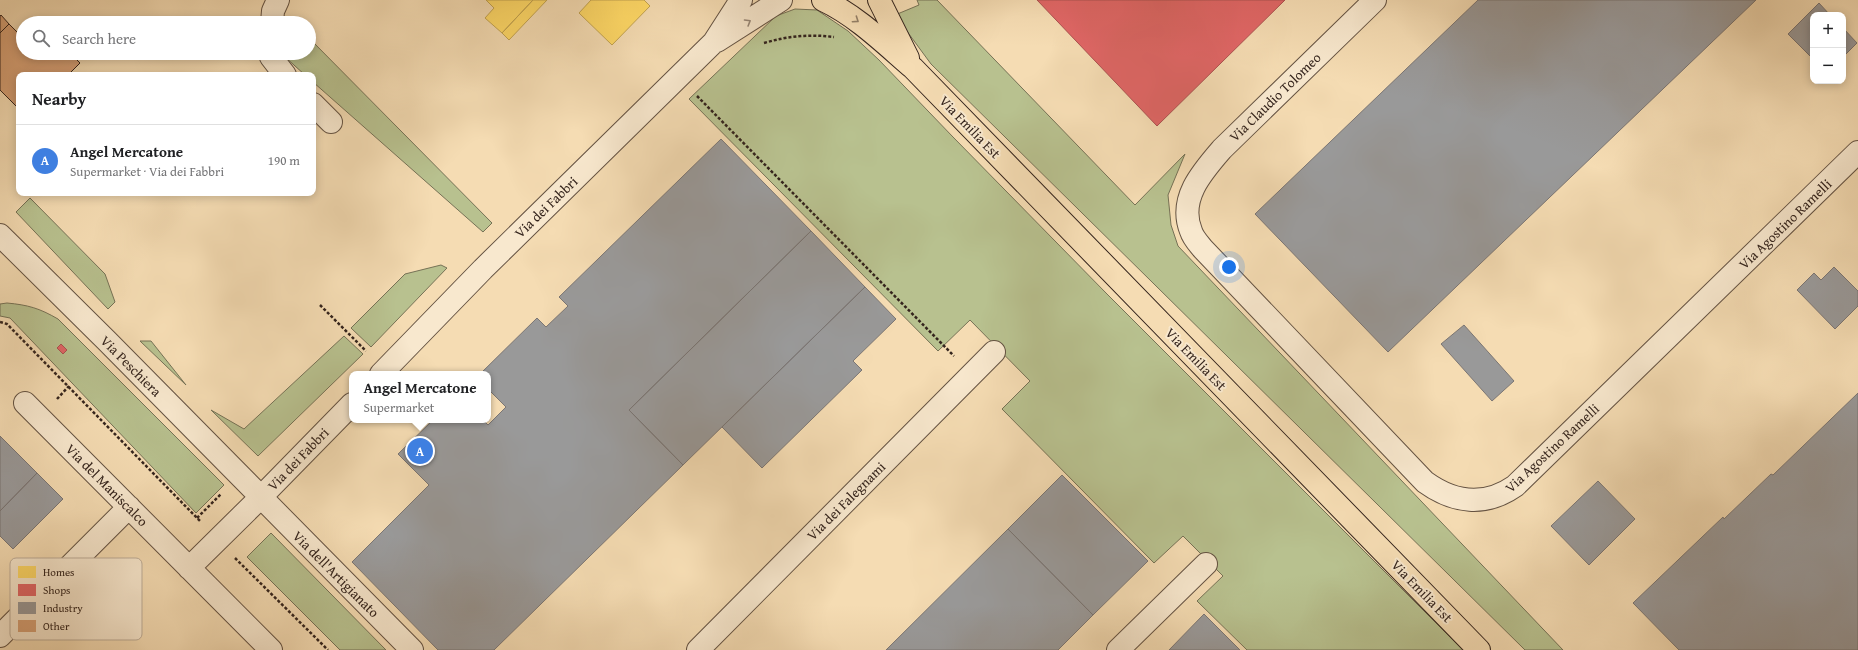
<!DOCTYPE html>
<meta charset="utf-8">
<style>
:root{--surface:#fff;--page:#f2f2f2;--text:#202124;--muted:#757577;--line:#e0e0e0;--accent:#8f2418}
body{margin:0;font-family:"Gentium Book Plus",serif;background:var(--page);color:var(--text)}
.controls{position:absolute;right:12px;top:12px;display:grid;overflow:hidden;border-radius:8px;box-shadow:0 2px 10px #0003}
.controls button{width:36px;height:36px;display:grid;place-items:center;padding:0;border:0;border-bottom:1px solid var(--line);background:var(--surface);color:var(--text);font:20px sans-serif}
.you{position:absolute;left:1229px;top:267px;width:14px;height:14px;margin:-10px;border:3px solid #fff;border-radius:50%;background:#1a73e8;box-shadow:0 0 0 6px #1a73e833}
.badge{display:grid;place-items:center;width:26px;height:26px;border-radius:50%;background:var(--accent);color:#fff;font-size:13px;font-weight:700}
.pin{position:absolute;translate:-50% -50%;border:2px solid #fff;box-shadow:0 1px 4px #0006}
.popup{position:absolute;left:349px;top:371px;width:142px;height:52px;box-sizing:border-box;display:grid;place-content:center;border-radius:8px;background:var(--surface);filter:drop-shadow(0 1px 3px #0005);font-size:13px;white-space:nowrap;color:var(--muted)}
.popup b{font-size:15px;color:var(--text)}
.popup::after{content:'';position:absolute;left:50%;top:100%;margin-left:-8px;border:8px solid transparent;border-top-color:var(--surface)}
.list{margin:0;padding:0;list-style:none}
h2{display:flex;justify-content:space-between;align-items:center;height:52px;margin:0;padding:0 16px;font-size:17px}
h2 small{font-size:13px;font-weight:400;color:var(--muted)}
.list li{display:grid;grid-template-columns:26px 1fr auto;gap:12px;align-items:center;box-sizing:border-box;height:72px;padding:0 16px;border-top:1px solid var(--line)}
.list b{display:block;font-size:15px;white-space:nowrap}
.list p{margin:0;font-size:13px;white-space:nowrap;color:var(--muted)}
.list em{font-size:13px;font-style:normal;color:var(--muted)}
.icon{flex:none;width:22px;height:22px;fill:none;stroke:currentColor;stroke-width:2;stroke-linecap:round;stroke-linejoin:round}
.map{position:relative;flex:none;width:1858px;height:650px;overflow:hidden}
.search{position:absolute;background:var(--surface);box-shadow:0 2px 10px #0003;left:16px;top:16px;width:300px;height:44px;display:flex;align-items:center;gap:10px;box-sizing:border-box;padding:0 14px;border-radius:22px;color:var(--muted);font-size:15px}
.panel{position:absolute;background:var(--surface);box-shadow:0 2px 10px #0003;left:16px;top:72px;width:300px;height:124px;border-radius:8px}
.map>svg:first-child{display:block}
.green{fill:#b8c18f;stroke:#767256}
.homes{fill:#ffd966;stroke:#c2a350}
.shops{fill:#e06666;stroke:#ac5250}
.industry{fill:#999;stroke:#7b7674}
.building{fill:#d7a176;stroke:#34241d}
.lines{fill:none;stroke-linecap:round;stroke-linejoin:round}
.minor-casing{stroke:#645242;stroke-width:24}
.major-casing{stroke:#34241d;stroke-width:24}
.path{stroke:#34241d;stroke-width:2.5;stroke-dasharray:3 2;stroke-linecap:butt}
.minor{stroke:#f8e8ce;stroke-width:22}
.major{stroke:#f5dcb3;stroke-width:22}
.oneway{stroke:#948068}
.oneway2{stroke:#968676}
.labels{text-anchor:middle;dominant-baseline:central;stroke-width:4;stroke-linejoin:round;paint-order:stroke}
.street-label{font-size:14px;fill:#34241d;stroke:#f8e8ce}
.key{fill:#f8e8ce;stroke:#bdad99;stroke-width:1}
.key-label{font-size:11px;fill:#34241d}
</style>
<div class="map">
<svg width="1858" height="650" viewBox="0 0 1858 650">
<rect width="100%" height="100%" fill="#f5dcb3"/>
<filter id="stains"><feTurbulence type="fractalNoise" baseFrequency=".005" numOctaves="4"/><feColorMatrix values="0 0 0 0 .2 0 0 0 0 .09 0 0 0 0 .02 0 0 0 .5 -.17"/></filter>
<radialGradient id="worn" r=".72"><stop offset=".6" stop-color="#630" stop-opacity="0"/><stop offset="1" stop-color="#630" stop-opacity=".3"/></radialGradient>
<path class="green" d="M917 0H937L1135 205 1185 154 1168 195 1171 225 1178 246 1563 650H1525L931 64 895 15 919 5Z
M795 9 817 10 848 31 879 60 953 137 1107 294 1463 650H1247L1197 601 1223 576 1183 536 1154 563 1002 409 1030 381 970 320 938 351 689 99 776 16Z
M309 38 492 223 483 232 313 82V75H305L284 56 276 53H309Z
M30 198 105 274 115 302 108 309 16 212Z
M441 265 447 268 371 347 351 328 405 274Z
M7 303C28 305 39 308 58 319L224 485 196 513 10 318 0 316V304Z
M344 336 363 354 258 456 211 410 244 429Z
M140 341H151L186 385Z
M271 533 386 650H340L247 557Z"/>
<path class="homes" d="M486 0H533L502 33 485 18 494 8Z
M533 0H547L509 40 502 33Z
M591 0H644L650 6 612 45 579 13Z"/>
<path class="shops" d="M1037 0H1285L1157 126Z
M61 344 67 350 63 354 57 348Z"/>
<path class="industry" d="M1478 0H1756L1388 352 1255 214Z
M1819 3 1830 15H1813V59L1788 34Z
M1843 28 1857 43 1843 57Z
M721 139 811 231 629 410 683 465 494 650H438L352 562 429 485 398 454 433 420H483L488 425 506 407 488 389V374H480L537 318 546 327 568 306 559 297Z
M811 231 865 287 683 465 629 410Z
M1834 267 1858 291V306L1835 329 1797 290 1814 273 1821 280Z
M865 287 896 319 853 361 862 370 762 468 722 427Z
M1464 325 1514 381 1492 401 1441 344Z
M1858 393V650H1679L1633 603 1723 517 1724 519 1771 474 1773 475Z
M0 436 37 473 0 511Z
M37 473 63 499 13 549 0 536V511Z
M1062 475 1148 561 1093 615 1008 529Z
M1598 481 1635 519 1589 565 1551 526Z
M1008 529 1093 615 1058 650H886Z
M1204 614 1240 650H1169Z"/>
<path class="building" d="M1 15 9 24 0 33V16Z
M9 24 23 38V53H70L80 63 68 75H19V109L0 90V33Z"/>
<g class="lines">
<g class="minor-casing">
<path id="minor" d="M1375 0 1222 149C1202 172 1178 199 1191 231 1193 238 1199 244 1203 249L1425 482C1454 503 1485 507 1515 486L1858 152
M272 23 273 11 278 0
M717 41 781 0
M271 53V57L285 75
M313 104 331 122
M0 235 107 341 412 650
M381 374 483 269 714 42 741 0
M25 403 271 650
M189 568 260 498 352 404
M0 636 129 507
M698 650 994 352
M1118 650 1206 564"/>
</g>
<g class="major-casing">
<path id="major" d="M823 0C857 16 885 44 913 68L1479 650
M879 0 908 58"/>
</g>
<path class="path" d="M764 43C788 36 810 34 834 37
M697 96 954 356
M320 305 366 351
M0 322 7 324 200 521
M57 399 69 386
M197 518 221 494
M235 558 328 650"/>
<use href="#minor" class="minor"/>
<use href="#major" class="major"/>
</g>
<defs><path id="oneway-chevron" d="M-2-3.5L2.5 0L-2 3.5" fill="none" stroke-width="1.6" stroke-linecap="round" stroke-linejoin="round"/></defs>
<use class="oneway" href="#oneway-chevron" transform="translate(856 20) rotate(34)"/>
<use class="oneway2" href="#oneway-chevron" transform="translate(748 22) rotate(-31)"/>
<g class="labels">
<g class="street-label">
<text transform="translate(1275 97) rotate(-44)">Via Claudio Tolomeo</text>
<text transform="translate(970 127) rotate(46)">Via Emilia Est</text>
<text transform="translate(546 207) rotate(-44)">Via dei Fabbri</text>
<text transform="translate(1785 224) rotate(-44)">Via Agostino Ramelli</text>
<text transform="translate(1196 359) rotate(46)">Via Emilia Est</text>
<text transform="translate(131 366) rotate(45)">Via Peschiera</text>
<text transform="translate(1552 448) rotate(-43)">Via Agostino Ramelli</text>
<text transform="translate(298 459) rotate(-46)">Via dei Fabbri</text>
<text transform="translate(107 485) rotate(45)">Via del Maniscalco</text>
<text transform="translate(846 501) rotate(-45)">Via dei Falegnami</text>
<text transform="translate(336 574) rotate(45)">Via dell'Artigianato</text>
<text transform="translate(1422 591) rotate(46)">Via Emilia Est</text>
</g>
</g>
<rect x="10" y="558" width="132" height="82" rx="6" class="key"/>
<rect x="18" y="566" width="18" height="12" fill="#ffd966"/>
<rect x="18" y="584" width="18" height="12" fill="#e06666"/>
<rect x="18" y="602" width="18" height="12" fill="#999"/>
<rect x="18" y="620" width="18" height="12" fill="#d7a176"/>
<g class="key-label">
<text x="43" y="576">Homes</text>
<text x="43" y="594">Shops</text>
<text x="43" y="612">Industry</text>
<text x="43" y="630">Other</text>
</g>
<rect width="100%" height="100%" filter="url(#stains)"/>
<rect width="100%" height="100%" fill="url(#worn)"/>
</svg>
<div class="controls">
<button>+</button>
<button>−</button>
</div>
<div class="you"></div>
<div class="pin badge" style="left:420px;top:451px;background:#3f7fe0">A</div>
<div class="popup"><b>Angel Mercatone</b>Supermarket</div>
<div class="search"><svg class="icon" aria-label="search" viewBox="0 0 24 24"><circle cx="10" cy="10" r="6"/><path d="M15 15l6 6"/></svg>Search here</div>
<section class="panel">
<h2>Nearby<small></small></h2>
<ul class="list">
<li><span class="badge" style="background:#3f7fe0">A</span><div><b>Angel Mercatone</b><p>Supermarket · Via dei Fabbri</p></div><em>190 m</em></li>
</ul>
</section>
</div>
